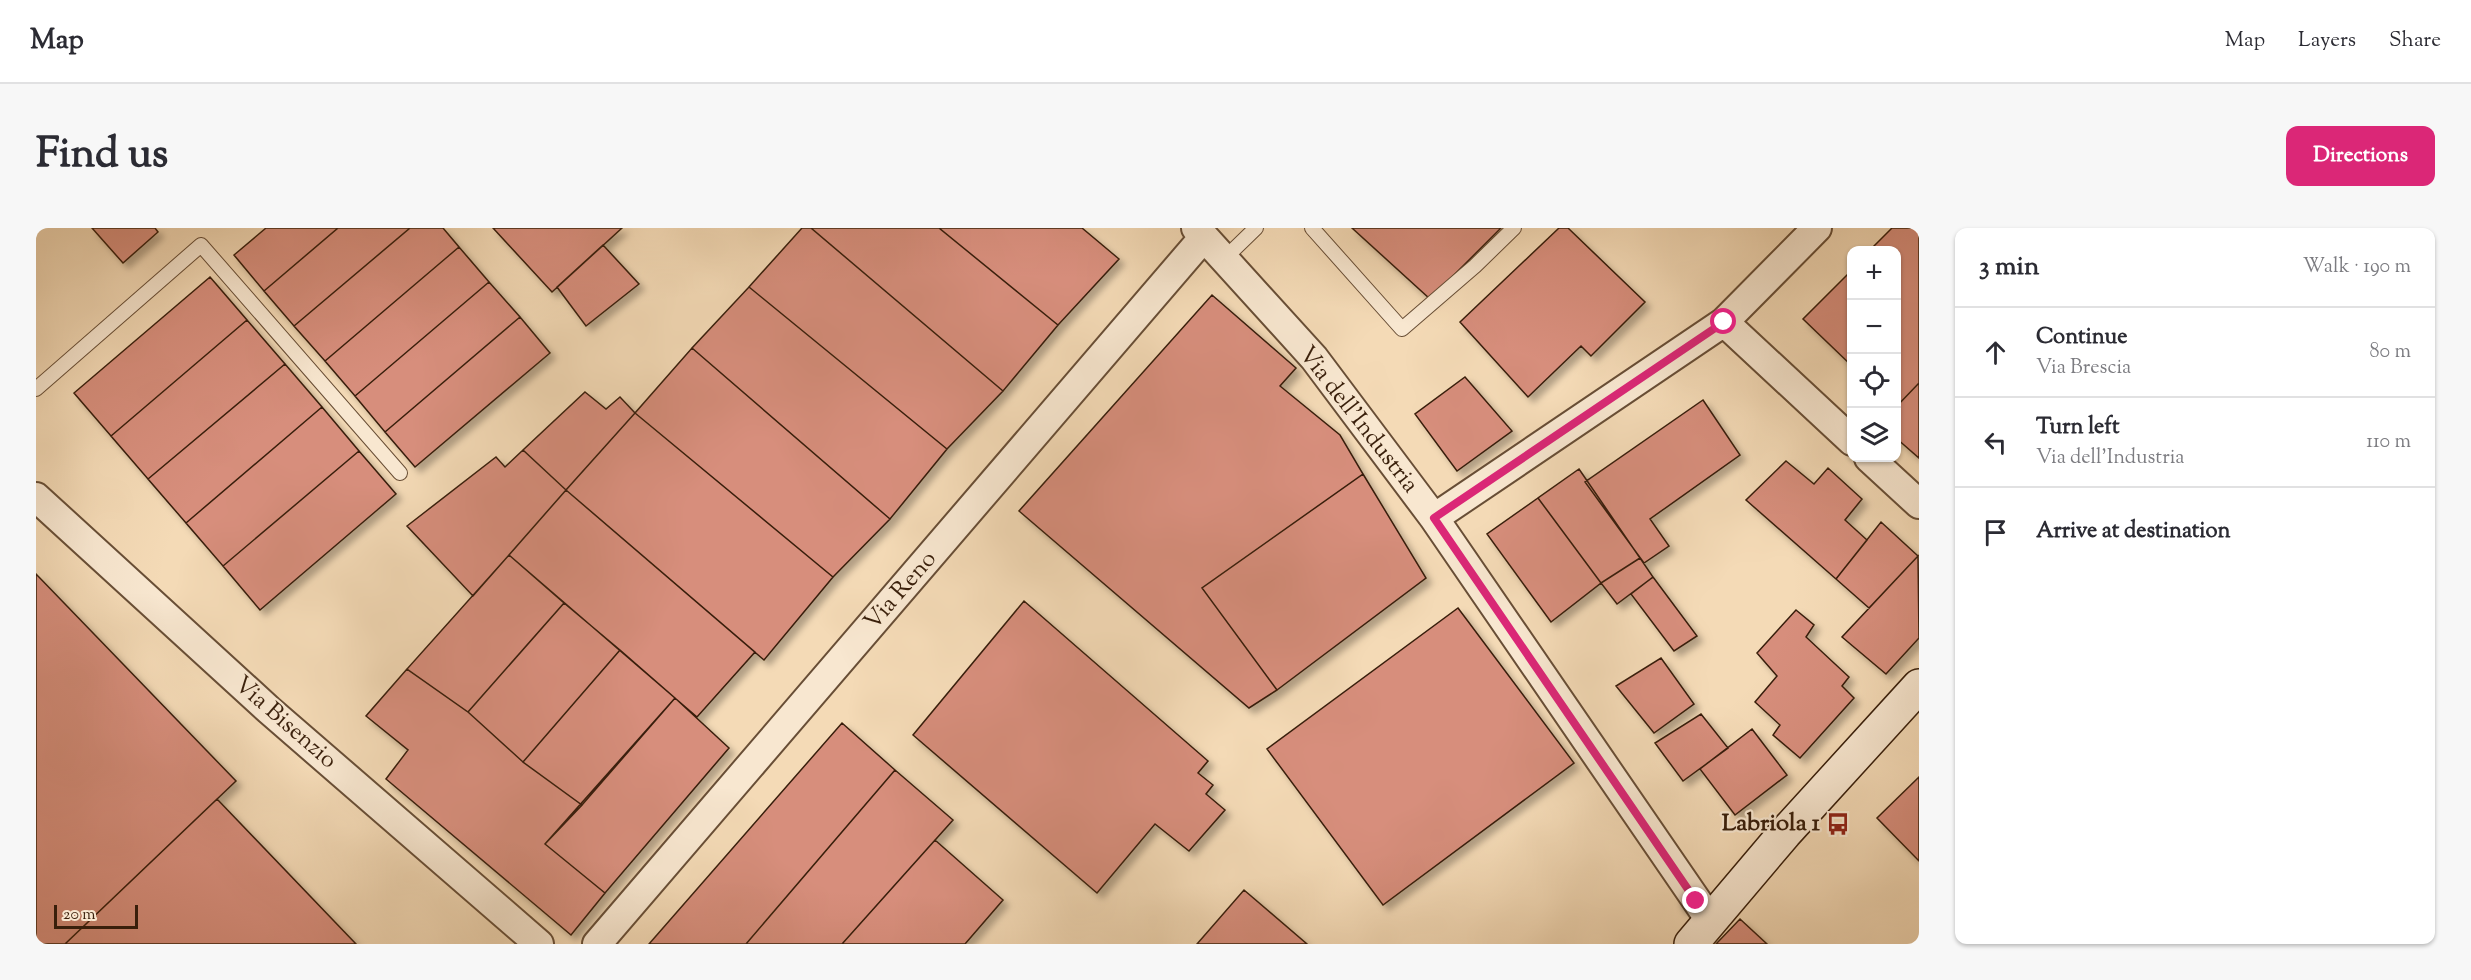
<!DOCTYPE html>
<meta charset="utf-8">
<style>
:root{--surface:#fff;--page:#f7f7f7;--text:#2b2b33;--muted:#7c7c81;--line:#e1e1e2;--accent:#db2777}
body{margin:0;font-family:"Sorts Mill Goudy",serif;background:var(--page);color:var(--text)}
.controls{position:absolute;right:18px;top:18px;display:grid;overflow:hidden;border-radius:12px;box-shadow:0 2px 4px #0004}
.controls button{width:54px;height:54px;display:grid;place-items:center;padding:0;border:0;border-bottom:2px solid var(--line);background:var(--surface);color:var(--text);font:30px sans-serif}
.scale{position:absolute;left:18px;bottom:15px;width:84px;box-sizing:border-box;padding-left:6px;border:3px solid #391f0b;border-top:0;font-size:16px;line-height:21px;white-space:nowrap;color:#391f0b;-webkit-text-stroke:4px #f8e7d0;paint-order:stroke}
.stop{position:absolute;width:18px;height:18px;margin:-14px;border:4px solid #db2777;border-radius:50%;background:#fff}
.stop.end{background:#db2777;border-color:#fff;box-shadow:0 2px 6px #0008}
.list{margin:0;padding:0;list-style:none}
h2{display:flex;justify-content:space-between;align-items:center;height:78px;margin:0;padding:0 24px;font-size:26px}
h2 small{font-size:20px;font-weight:400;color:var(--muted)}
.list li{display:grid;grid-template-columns:39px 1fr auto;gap:18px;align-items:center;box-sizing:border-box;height:90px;padding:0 24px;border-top:2px solid var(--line)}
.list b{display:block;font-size:22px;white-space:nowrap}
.list p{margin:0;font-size:20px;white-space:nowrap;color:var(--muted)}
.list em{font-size:20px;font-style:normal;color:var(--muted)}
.icon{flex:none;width:33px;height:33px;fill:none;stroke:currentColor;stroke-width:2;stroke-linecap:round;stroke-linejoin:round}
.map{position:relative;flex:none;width:1883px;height:716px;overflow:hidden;border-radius:12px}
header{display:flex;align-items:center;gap:36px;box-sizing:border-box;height:84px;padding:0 30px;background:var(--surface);border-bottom:2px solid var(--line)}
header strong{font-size:28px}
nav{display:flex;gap:33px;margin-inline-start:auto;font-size:21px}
.intro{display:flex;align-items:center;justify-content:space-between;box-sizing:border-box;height:144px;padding:0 36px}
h1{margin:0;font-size:42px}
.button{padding:15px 27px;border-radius:12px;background:var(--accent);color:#fff;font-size:21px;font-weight:700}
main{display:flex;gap:36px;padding:0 36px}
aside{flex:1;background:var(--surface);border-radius:12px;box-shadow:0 2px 4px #0004}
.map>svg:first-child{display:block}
.building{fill:#d78e7c;stroke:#391f0b;stroke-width:1.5;filter:url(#shadow)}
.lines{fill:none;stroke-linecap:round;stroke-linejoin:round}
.lane-casing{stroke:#684e36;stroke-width:16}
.street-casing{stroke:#684e36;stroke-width:32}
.secondary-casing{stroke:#391f0b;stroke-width:36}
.lane{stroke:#f8e7d0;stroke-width:14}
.street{stroke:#f8e7d0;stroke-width:28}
.secondary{stroke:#f8e7d0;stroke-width:33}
.route{stroke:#db2777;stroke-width:8}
.labels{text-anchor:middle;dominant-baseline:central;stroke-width:4.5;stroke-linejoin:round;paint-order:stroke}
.street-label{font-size:24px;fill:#391f0b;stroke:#f8e7d0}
.poi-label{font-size:24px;font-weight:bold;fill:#391f0b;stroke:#f8e7d0;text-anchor:end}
</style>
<header>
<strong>Map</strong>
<nav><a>Map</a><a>Layers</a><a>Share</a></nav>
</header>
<div class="intro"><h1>Find us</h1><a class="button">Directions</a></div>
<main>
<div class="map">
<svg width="1883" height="716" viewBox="0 0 1883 716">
<defs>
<filter id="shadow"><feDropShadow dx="5.5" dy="5.5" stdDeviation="3" flood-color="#0004"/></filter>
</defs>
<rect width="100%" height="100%" fill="#f4dab6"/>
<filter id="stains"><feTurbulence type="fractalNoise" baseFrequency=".00333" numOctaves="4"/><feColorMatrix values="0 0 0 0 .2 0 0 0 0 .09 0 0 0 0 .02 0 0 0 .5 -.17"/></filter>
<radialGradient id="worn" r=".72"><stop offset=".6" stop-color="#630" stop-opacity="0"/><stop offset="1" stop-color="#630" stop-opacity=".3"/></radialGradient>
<path class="building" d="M56 0H119L122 4 87 35Z
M230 0H302L228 63 198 27Z
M302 0H374L258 98 228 63Z
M374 0H407L423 19 289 133 258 98Z
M457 0H586L516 64Z
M766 0H775L967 163 911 221 713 59Z
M775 0H903L1022 97 967 163Z
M903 0H1046L1083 31 1022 97Z
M1316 0H1465L1394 71Z
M1523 0H1532L1609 74 1555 128 1545 118 1492 169 1424 94Z
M1856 0H1883V155L1860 179V22H1834Z
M567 17 603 56 550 98 521 59Z
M423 19 453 54 319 168 289 133Z
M1816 42V138L1767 91Z
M174 49 211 92 75 208 38 165Z
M453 54 484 89 349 204 319 168Z
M713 59 911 221 854 291 656 120Z
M1176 67 1260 140 1244 158 1304 207 1327 246 1166 360 1241 462 1213 480 983 283Z
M484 89 514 125 379 239 349 204Z
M211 92 249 136 112 251 75 208Z
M656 120 854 291 797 349 599 185Z
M249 136 286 179 150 295 112 251Z
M1429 149 1476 203 1421 243 1379 186Z
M1883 155V230L1860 210V179Z
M549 164 570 181 584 169 599 185 530 262 487 222Z
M1667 172 1704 227 1614 291 1633 318 1608 335 1549 254Z
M286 179 323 223 187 338 150 295Z
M599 185 797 349 728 432 530 262Z
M487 222 530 262 437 368 371 298 460 229 469 239Z
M323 223 360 266 224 382 187 338Z
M1750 233 1778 256 1792 240 1826 271 1809 292 1831 312 1800 351 1710 272Z
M1543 241 1604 330 1565 355 1502 270Z
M1327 246 1390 350 1241 462 1166 360Z
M530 262 719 424 661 489 473 327Z
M1502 270 1565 355 1515 394 1451 306Z
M1845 294 1882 328 1833 380 1800 351Z
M473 327 528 375 432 484 371 441Z
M1882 328 1883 410 1850 446 1806 409Z
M1604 330 1617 349 1581 376 1565 355Z
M0 346 200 553 29 716H0Z
M1617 349 1661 408 1638 423 1595 366Z
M988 373 1172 533 1162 545 1177 557 1170 566 1189 582 1153 623 1119 596 1061 665 877 507Z
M528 375 584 422 487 534 432 484Z
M1422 380 1538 535 1347 677 1231 521Z
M1760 382 1778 397 1770 409 1813 449 1806 458 1818 470 1764 530 1737 507 1744 497 1719 474 1741 448 1721 425Z
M584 422 639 470 546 577 487 534Z
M1625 430 1658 476 1618 505 1580 458Z
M371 441 432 484 487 534 546 577 509 616 569 665 535 707 350 551 372 522 330 488Z
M639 470 693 520 569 665 509 616Z
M1665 486 1692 520 1647 553 1619 515Z
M806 495 859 542 710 716H613Z
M1716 501 1751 547 1699 587 1664 541Z
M859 542 917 592 806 716H710Z
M1883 549V633L1841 590Z
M181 571 320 716H29Z
M899 612 967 672 929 716H806Z
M1208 662 1271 716H1161Z
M1704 691 1731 716H1680Z"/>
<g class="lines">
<g class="lane-casing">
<path id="lane" d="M1276 0 1366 101 1439 38 1478 0
M1187 32 1220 0
M0 161 165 17 364 245"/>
</g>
<g class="street-casing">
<path id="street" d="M1160 0 1278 130 1398 290 1674 692
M1688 94 1816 213
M1833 230 1883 276
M0 269 233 482 503 716
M1398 290 1688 94 1781 0
M561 716 1168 9"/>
</g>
<g class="secondary-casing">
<path id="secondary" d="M1655 716 1749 605 1883 458"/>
</g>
<use href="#lane" class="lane"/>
<use href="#street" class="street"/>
<use href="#secondary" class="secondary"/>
</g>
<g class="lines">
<path class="route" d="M1660 673 1398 290 1688 94"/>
</g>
<defs>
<g id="bus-bare" transform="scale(1.8)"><path d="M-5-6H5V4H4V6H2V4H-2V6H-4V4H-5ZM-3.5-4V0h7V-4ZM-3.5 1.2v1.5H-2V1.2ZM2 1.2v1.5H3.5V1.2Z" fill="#8f2418" stroke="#f8e7d0" stroke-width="2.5" paint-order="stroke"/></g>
</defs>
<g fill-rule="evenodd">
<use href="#bus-bare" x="1802" y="596"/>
</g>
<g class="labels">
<g class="street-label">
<text transform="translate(1322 192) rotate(52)">Via dell'Industria</text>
<text transform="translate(865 363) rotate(-49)">Via Reno</text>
<text transform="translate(249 495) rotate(41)">Via Bisenzio</text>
</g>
<g class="poi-label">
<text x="1784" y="596">Labriola 1</text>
</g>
</g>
<rect width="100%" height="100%" filter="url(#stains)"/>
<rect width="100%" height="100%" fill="url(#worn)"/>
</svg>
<div class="controls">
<button>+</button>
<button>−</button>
<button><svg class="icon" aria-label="locate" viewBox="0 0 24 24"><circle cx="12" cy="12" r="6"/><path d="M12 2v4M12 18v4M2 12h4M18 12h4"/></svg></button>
<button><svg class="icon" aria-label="layers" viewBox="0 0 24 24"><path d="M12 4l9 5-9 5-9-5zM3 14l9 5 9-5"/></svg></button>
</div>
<div class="scale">20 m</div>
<div class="stop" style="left:1688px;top:94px"></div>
<div class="stop end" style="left:1660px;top:673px"></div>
</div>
<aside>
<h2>3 min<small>Walk · 190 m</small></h2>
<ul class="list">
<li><svg class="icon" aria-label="ahead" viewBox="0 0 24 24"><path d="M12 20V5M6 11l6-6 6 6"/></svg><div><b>Continue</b><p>Via Brescia</p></div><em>80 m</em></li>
<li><svg class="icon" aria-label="left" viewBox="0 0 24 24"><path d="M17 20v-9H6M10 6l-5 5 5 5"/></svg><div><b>Turn left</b><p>Via dell'Industria</p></div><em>110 m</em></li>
<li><svg class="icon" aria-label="arrive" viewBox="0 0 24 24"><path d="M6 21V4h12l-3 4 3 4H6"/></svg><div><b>Arrive at destination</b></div></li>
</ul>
</aside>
</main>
